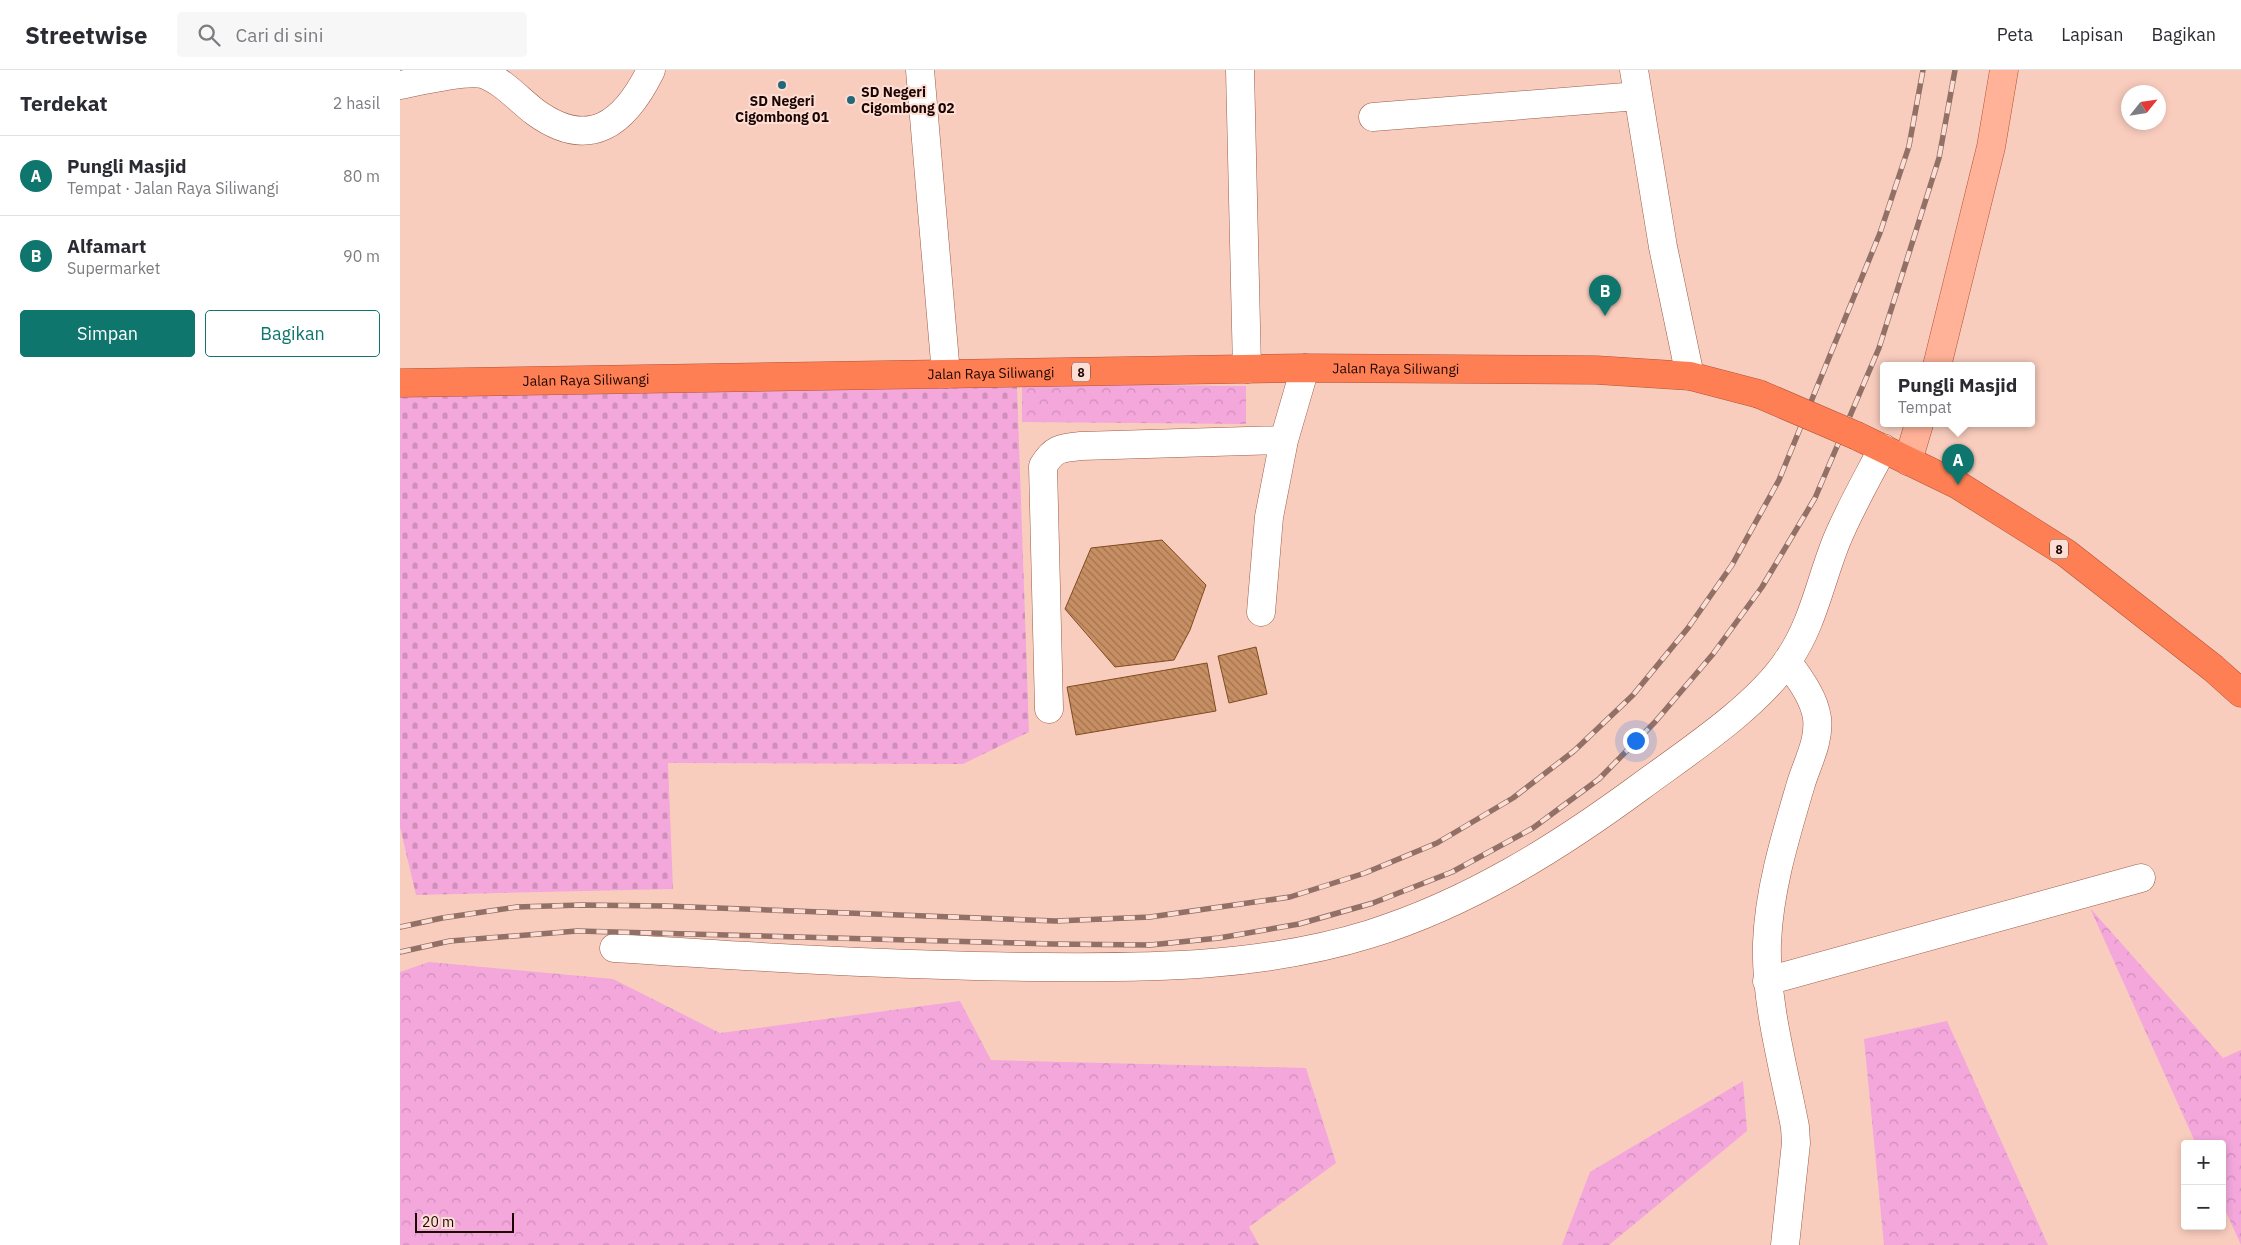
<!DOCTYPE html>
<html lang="id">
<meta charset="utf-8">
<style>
:root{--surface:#fff;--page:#f7f7f7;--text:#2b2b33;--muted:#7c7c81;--line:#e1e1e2;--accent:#0f766e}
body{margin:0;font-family:"IBM Plex Sans",sans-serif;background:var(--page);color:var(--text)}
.controls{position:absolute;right:15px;bottom:15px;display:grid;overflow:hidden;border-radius:5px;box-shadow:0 2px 8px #0003}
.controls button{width:45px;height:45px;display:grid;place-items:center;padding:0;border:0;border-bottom:1px solid var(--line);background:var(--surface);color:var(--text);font:25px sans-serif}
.compass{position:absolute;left:1721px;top:15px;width:45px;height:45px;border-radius:50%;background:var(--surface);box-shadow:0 2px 8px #0003;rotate:60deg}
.scale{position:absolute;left:15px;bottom:12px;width:99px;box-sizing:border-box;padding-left:5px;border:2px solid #1c0501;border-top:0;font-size:14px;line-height:18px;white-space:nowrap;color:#1c0501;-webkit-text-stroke:4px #fcded4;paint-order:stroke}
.you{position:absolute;left:1235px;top:670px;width:18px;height:18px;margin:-12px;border:4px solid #fff;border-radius:50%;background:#1a73e8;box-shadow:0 0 0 8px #1a73e833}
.badge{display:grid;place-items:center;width:32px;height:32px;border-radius:50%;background:var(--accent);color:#fff;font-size:16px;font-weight:700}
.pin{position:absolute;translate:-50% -41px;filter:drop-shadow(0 1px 2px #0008)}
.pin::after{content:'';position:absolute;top:26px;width:18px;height:15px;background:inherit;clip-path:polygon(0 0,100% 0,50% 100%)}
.popup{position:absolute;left:1480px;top:292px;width:155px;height:65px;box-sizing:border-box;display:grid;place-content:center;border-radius:5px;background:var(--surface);filter:drop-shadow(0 1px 4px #0005);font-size:16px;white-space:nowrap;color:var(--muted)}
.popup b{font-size:19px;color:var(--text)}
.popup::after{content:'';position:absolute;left:50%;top:100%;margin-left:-10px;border:10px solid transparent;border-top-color:var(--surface)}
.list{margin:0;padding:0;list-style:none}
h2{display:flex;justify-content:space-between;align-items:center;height:65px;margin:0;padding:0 20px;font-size:21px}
h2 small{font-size:16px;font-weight:400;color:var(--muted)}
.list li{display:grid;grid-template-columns:32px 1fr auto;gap:15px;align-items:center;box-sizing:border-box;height:80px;padding:0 20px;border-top:1px solid var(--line)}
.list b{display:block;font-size:19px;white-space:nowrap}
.list p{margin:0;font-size:16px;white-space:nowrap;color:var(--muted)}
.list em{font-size:16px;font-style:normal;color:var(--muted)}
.actions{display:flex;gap:10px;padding:15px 20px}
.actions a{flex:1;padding:11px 0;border:1px solid var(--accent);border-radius:5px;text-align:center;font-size:18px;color:var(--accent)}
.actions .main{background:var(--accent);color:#fff}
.icon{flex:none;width:28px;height:28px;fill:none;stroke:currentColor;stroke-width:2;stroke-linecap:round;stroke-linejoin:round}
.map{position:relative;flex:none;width:1841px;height:1175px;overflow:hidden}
header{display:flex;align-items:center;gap:30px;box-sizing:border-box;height:70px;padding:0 25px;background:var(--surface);border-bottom:1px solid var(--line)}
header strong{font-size:24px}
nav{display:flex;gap:28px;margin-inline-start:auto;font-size:18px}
.search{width:350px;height:45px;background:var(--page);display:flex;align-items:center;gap:12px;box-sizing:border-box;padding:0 18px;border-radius:5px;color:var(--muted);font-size:19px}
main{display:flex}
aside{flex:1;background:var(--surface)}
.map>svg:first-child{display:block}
.forest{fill:url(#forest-crowns)}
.cemetery{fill:url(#cemetery-stones)}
.building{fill:url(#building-back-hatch);stroke:#7f4c20}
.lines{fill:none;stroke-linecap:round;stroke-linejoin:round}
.minor-casing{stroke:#9b5c47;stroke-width:29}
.major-casing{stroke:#b05437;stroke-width:29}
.highway-casing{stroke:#b05437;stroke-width:29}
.minor{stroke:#fff;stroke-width:28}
.major{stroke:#ffb298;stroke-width:28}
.highway{stroke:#ff7f54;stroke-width:28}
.rail-casing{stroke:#927066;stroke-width:5.5}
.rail{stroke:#fcded4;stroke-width:4;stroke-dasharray:11;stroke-linecap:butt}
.highway-bridge-casing{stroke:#b05437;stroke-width:29;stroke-linecap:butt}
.highway-bridge{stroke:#ff7f54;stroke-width:28}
.poi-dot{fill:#246779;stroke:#fcded4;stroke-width:2}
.labels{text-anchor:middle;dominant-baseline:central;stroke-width:4;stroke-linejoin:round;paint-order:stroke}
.shield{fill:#fcded4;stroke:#5f4640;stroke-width:1}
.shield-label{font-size:12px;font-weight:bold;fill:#1c0501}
.poi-label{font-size:14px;font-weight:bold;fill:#1c0501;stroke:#fcded4;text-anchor:start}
.street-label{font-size:14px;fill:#1c0501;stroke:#fcded4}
</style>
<header>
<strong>Streetwise</strong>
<div class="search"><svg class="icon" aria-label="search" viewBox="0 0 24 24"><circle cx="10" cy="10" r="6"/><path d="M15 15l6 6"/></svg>Cari di sini</div>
<nav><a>Peta</a><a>Lapisan</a><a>Bagikan</a></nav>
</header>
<main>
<aside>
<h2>Terdekat<small>2 hasil</small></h2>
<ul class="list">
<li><span class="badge">A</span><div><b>Pungli Masjid</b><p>Tempat · Jalan Raya Siliwangi</p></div><em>80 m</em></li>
<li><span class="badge">B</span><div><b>Alfamart</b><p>Supermarket</p></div><em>90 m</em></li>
</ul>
<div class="actions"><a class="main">Simpan</a><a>Bagikan</a></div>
</aside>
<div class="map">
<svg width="1841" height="1175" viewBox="0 0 1841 1175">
<defs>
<pattern id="forest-crowns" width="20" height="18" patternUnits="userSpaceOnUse" patternTransform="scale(1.25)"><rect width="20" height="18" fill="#f3a7db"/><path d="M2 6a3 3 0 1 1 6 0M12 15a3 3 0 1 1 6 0" fill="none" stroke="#d08eba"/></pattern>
<pattern id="cemetery-stones" width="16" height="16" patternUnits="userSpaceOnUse" patternTransform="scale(1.25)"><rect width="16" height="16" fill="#f3a7db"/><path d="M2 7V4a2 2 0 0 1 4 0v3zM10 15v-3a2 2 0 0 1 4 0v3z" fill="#d08eba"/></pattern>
<pattern id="building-back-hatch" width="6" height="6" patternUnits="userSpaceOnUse" patternTransform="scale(1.25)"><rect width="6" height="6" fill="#c78f63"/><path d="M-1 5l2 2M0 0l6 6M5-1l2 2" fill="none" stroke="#a1734f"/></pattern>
</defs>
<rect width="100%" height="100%" fill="#f9cdbe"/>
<path class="forest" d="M622 314 846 316V354L622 352Z
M1690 838 1823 988 1841 980V1175L1822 1133V1074H1796Z
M29 892 213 909 320 963 560 931 591 990 906 998 936 1093 849 1157 859 1175H0V902Z
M1547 951 1648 1175H1484L1464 969Z
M1343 1011 1347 1061 1209 1175H1162L1190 1102Z"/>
<path class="cemetery" d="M617 316 629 662 563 694 268 693 273 819 16 825 0 757V318Z"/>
<path class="building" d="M762 470 806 515 790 560 774 590 715 597 665 539 691 478Z
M856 577 867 624 829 633 818 586Z
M807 593 816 641 676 665 667 617Z"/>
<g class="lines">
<g class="minor-casing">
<path id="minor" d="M520 0 546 304
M840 0 847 299
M1234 0 1263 177 1290 306
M0 15C20 11 65 0 83 4 103 11 118 29 135 42 190 82 225 53 251 0
M973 47 1238 26
M861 542 869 447 884 370 905 298
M649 639 643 396C654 378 661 378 681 376L884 370
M214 878C357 887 500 896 643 897 753 898 864 897 970 864 1069 833 1157 778 1240 717 1286 683 1357 637 1388 590 1413 554 1420 512 1436 472 1449 440 1467 409 1483 378
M1367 911 1741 808
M1385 1175 1396 1073 1395 1057C1384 999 1365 932 1367 873 1369 820 1385 768 1400 717 1406 695 1420 672 1417 648 1414 627 1399 608 1387 591"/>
</g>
<g class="major-casing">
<path id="major" d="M1537 296 1591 77 1604 0
M1508 391 1519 354"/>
</g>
<g class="highway-casing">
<g id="highway">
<path id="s1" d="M0 313 905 298 1196 300 1290 306 1359 324"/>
<path d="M1457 366 1558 415 1666 483 1813 598 1841 623"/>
</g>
</g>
<use href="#minor" class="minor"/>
<use href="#major" class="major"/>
<use href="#highway" class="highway"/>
<g class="rail-casing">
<path id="rail" d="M0 857 42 848 117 837 181 835 264 836 656 851 750 847 890 827 965 803 1037 773 1113 728 1174 681 1233 625 1288 558 1332 495 1379 410 1480 163 1509 76 1523 0
M0 882 50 871 177 861 652 874 750 875 819 868 899 854 973 833 1052 802 1133 758 1199 709 1255 652 1313 584 1362 517 1415 428 1479 278 1539 88 1555 0"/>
</g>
<use href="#rail" class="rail"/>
<g class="highway-bridge-casing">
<path id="highway-bridge" d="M1359 324 1457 366"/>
</g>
<use href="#highway-bridge" class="highway-bridge"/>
</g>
<g class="poi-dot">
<circle cx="382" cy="15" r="5"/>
<circle cx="451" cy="30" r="5"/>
</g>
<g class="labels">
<g class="shield">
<rect x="672" y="292.5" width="18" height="19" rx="4"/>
<rect x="1650" y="469.5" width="18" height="19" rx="4"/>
</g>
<g class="shield-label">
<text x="681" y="302">8</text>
<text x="1659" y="479">8</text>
</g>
<g class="poi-label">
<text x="461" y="22">SD Negeri<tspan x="461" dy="16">Cigombong 02</tspan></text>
<text x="382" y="31" text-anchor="middle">SD Negeri<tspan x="382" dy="16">Cigombong 01</tspan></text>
</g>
<g class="street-label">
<text stroke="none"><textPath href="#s1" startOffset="996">Jalan Raya Siliwangi</textPath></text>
<text stroke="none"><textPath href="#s1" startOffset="591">Jalan Raya Siliwangi</textPath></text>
<text stroke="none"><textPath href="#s1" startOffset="186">Jalan Raya Siliwangi</textPath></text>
</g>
</g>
</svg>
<div class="controls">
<button>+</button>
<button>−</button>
</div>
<svg class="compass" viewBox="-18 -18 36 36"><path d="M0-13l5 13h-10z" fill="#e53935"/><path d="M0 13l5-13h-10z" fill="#7c7c81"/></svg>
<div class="scale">20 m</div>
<div class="you"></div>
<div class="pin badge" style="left:1558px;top:415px">A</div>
<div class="popup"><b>Pungli Masjid</b>Tempat</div>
<div class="pin badge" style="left:1205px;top:246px">B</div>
</div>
</main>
